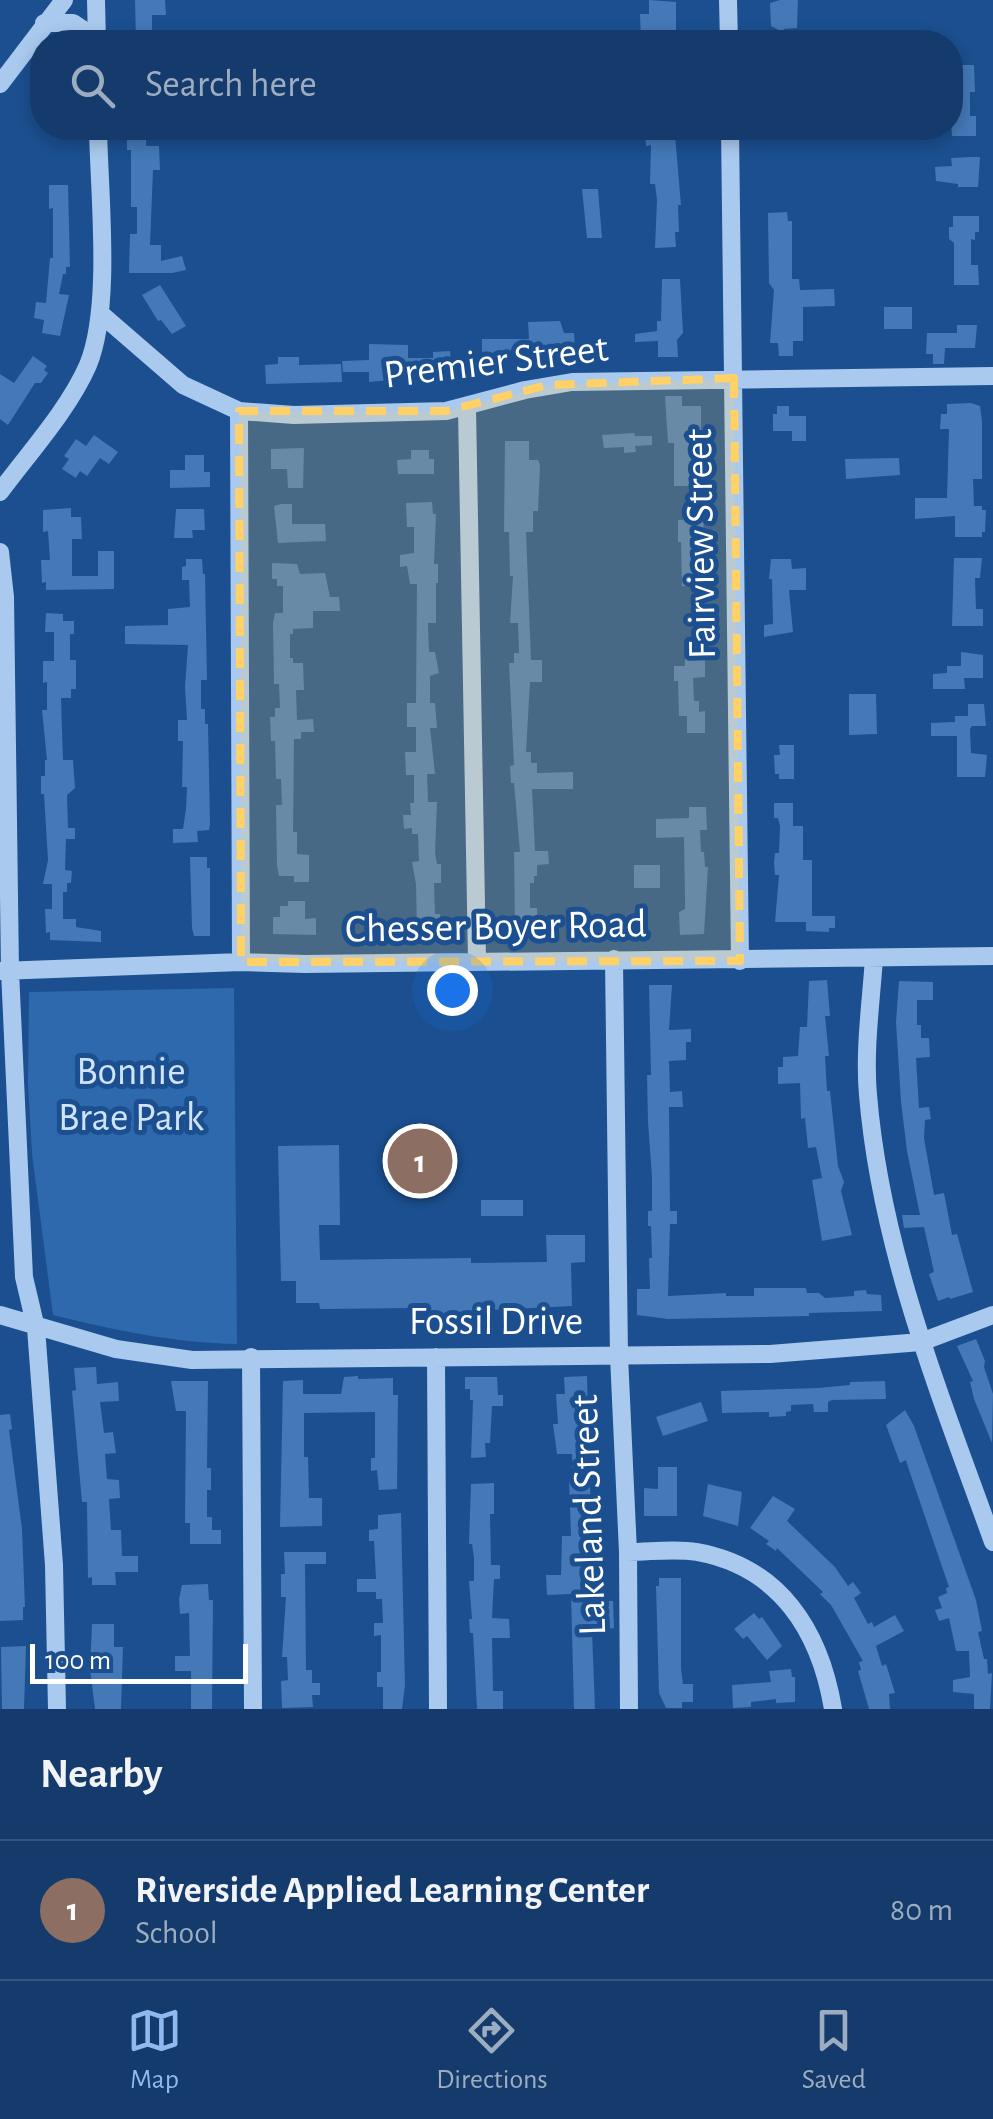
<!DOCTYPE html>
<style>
:root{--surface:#143b6b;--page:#1d4271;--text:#f1f3f6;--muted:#9dadc1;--line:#33557e;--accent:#90b9f0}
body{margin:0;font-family:"Alegreya Sans",sans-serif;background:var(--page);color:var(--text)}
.scale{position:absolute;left:30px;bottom:25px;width:218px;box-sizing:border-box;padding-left:10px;border:5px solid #fff;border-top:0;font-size:28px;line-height:35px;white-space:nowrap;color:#fff;-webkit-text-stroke:8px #1b4f8f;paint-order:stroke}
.you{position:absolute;left:452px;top:990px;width:35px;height:35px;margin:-25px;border:8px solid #fff;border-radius:50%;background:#1a73e8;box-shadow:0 0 0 15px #1a73e833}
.badge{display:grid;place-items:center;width:65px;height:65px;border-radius:50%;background:var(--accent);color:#fff;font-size:32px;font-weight:700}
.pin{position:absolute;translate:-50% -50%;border:5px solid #fff;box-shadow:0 2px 10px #0006}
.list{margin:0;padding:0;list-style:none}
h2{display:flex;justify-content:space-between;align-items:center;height:130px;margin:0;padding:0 40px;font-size:42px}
h2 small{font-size:32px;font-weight:400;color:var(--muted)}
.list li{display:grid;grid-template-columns:65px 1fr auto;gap:30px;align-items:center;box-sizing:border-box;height:140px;padding:0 40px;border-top:2px solid var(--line)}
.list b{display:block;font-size:38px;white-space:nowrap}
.list p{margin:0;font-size:32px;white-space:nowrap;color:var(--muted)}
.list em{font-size:32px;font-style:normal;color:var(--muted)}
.icon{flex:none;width:55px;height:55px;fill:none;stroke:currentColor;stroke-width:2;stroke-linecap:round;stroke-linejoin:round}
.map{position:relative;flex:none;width:993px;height:1709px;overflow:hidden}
.search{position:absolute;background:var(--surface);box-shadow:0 5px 15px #0003;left:30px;right:30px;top:30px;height:110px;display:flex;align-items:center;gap:25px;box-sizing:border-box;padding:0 35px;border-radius:40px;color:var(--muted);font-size:38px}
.sheet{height:270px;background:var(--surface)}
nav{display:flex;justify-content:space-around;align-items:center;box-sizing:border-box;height:140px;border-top:2px solid var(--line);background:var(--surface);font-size:28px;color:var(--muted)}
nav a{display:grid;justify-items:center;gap:5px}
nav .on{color:var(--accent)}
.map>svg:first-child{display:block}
.green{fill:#2e69ad}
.building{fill:#4478b7}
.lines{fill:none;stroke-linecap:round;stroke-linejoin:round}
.minor{stroke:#a9c9ee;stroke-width:18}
.marked{fill:#ffd166;fill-opacity:0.2;stroke:#ffd166;stroke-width:8;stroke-dasharray:20 12;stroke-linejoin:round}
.labels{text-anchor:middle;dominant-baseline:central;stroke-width:10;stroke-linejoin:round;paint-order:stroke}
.street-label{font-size:40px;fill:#fff;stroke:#1b4f8f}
.park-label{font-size:40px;fill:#cfe3fa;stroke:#1b4f8f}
</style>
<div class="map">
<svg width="993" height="1709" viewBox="0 0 993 1709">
<rect width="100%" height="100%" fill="#1b4f8f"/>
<path class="green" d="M234 988 237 1344C174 1343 114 1330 53 1315L32 1154 28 1083 29 992Z"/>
<path class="building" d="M135 0H165L166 15H152V42H136Z
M649 0 676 2V30H656V42H641L640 14H649Z
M780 0H798L797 28 784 29V33L771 26 770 3Z
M955 65H974L975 92H970V116H976V136H952L950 107Z
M645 128H663V136L675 135 681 205H678L679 232H675L676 247 655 248 657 200 655 184H650L651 145 646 146Z
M127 129H146V146H159L160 170H153L150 245H161V261L182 256 186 270 172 273H129L130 234H137V207H131V150H127Z
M971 157H980L978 187H958V184L936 181 935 167 952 166 951 158Z
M49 185H68L70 267H66V274H63L59 294 69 295 60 336 42 333 44 320 34 318 36 302 46 303 50 258H53V208L49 209Z
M582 189H598L602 238H587Z
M787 212 788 221H792V279H799L800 290 834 289 835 306 803 307V341H793V356H779L778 343H770L774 290 769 283 768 213Z
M953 216H979V232H975V240L971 239V265H978L979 285H954V243L949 239V227H953Z
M662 279H680L683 333 677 340 678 357H658V341L635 342V334L657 331V321H661Z
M160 285 186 326 172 334 161 320 158 321 142 295Z
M884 307H912V329H884Z
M560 321 564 333H574L575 349 560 350V353L502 351V357H482V339H529L528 322Z
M957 325H977L975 348H945L944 364H933V354H926L927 333H957Z
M369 344 408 345V358H433V352L450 351 453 381 431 379V376L369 382V372H343L342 361 369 360Z
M33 356 47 366 44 370 48 373 41 383H35L8 425 0 419V374L14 383Z
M278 357H299V365L341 364 342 382 266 384 265 365 278 364Z
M665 396H682V406H701V451L705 481H695V486H674V443H668Z
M971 403 980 406 982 421V479H973L974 506H982V510H986L985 532H982V537H955V516L915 519V498H947L949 429H940L941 414H947V404Z
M777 406H789V416H806V441H792V431H773V414H777Z
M634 433 635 436H652V445L635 446 636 452 624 453V447L604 448 602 435Z
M94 435 118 452 109 464 100 458 87 476 80 471 76 478 62 469 69 459 64 456 76 439 86 446Z
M505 441H529V460H538L540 465 538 511H533V532H526L531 660H542V682H530L526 752H531V763H537V773L573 772V789H532L535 851H548L549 864 537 865V876H534V883H530V908H537L538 932 520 933V924H515L514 852H520L514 783H511L510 766 514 765 509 663H514V653H519L518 623H510L513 576H510L509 532H504Z
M304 448 303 488H288L287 469H271V449Z
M411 450H429V459H434V474H398L397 460 411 459Z
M185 455H204V472H210V487L170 488V470H185Z
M899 458 900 475 846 479 845 459Z
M432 502 433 514H436L434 564H438V583H436V623H428L429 652H435L439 673 430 676V703H435L437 728H430L435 774H427L428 802H437L435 853 437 864H441V883H434L435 914H440V932H417L416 884 412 862 419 861 418 834H412V828L404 829 403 815H411L410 803H414V775H406L405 752H416V727H407V703H416L417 584H410L407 566 400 567V555L414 553V527H407L406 503Z
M281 504H292V524H325L326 541 278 543 274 506Z
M71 508V517H81L82 539H72V576H98V551H114V589L46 590V582L42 583 41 560H50L48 531 43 532V510Z
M176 509H204L205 530H192L193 538H174Z
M683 512H704L703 534 696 536V561H703L704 581H697V585L682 586 681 542H678V520H683Z
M954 558H982L980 578H975L976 609H983V626H952Z
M186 559H202L203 574H205L207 680H201V709H205V724H208L210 824 209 830 197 831 198 842 173 843V829H183L186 809 187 787H182L183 741H178V720H187L185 687 188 645 125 644V626L168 625V609L190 607 189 580H182V567L186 566Z
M771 559H791L792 569 806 568V590H789L793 632 764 637V625L773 624 772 579H769Z
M272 563 297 564 300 574 325 573 330 597H339L340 611H313V628L293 629V634H290V658H293V663H303L304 690H296L297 720 313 719 314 732H301V739H294L293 832H297V854L309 855V882H294V876H279L277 866 276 805H282L281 779H276L275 741H271L270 717H275V708H280L279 684H274L273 623 275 613H283V586H277V579H272Z
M46 613 63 614V621H74V634H70V660H76V689H71V698H61L63 760H73L75 788 67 795 68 828H75V839H66L65 870 72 871 71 883H67V892H63V919H76V927L101 931V942L50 940V932L46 933 45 909H52V884H43L48 860 44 794H41V776H45V760H47L42 710H47V682L43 683V661H54V632H45Z
M961 652 983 655V678H964L965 689H933V674L947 673V666H961Z
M685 658H705V677L693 678 694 701H699V712L705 711V733H687V716H679L678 681H674V666H685Z
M849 694H876L877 734 849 735Z
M968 704H984L986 726H972L970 729 971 753 987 755 985 777H957V736H931V723L955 722V716H968Z
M779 745H794V779H779V774H775L774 755H780Z
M774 803H793V826H803V860H812V916H835V928H829V932L806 931V922H775L779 875H775L774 862 775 853H779L780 826 778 818H774Z
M689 807H706L707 830H700L701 852H704L705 867H708L704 934 680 935 679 912 685 909V899L684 837 656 838V819L689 818Z
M190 857H207V868H210V936H194L192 928Z
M634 865H660V888H634Z
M288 901H305V919L316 918V935L273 934V917H280V906H288Z
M827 980 830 1016H825L829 1056H825L827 1091H830L838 1166 844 1182 841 1191 852 1235 822 1241 812 1180 822 1178 816 1147 808 1148 805 1118 801 1119 800 1083 778 1084V1067H783V1057L798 1056 800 1027H807L809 981Z
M899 981 933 982V1000H917V1025H921V1038H929L930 1057 916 1058 919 1108 929 1107 931 1119 925 1120 924 1138 934 1195 944 1193 952 1235 957 1234 973 1292 950 1299 949 1297 938 1301 929 1274 934 1272 924 1227 904 1228 902 1215H920L907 1151 901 1102 896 1022Z
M649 985H672L669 1030 691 1029V1042H686V1060L669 1061 670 1092 682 1091 683 1107H669L670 1211H677V1224H670L668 1296 726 1293V1296H754V1288H806L807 1293H819L825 1298 854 1296V1291L866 1290 867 1294 881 1295 882 1311 809 1313V1316L668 1319 637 1315V1289H650L649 1258H652L651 1226H648V1211H652V1177L648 1122 647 1075H651Z
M339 1145 340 1225H319L320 1260 471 1258V1263L547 1262 546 1235H585V1262L571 1263 572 1306 472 1311 473 1316H416V1308L320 1309 319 1303H296V1281H281L278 1146Z
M481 1200H523V1216H481Z
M976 1339 985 1361 984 1367 993 1394 992 1443 974 1399 970 1382 973 1381 957 1346Z
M96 1367 97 1384 118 1382 119 1401 100 1402 104 1433 113 1432 116 1453 105 1454 107 1479 119 1480 120 1498 109 1499 111 1530H121L122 1556H138V1572H115L116 1585H92V1577L88 1578 87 1502H82L72 1391 76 1390 74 1368Z
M358 1376V1379L393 1378V1395H398L397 1489 379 1490 377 1470 371 1471V1458H375V1412L304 1413V1457H308L309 1498H322V1526L280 1527 283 1381 303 1380V1394H341L344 1377Z
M587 1376 588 1418H595V1447H588L593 1548H589L588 1555V1579H593L594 1601H613L614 1628 592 1631 595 1709H574L571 1594 547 1595 546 1575H561L562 1536H571L569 1480H573L572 1454H557L553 1424H558L556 1394H565L564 1377Z
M465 1377H497L498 1395H503V1406H492L490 1443H485L486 1457 471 1458 473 1400H470V1389H465Z
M171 1381H208L207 1468H211V1490H207V1517H212V1530H221V1544H190V1523H185L186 1411H176Z
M885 1381 886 1399 832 1400 828 1402V1412H814L813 1404 791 1405V1411L786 1412V1416L769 1417V1412L722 1413 721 1391 818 1388 850 1385V1382Z
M701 1402 708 1421 663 1436 656 1417Z
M905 1410 914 1426 976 1600 982 1631 978 1632 984 1659H987L988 1674 992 1673 990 1709H974V1694L953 1692V1680L970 1677 969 1651H956L949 1618 939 1621 935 1610 942 1608 938 1597 947 1593 946 1588 949 1587 908 1467 906 1460 900 1463 886 1425Z
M10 1414 12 1429 9 1430 22 1529 25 1607H23V1620L0 1621V1415Z
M658 1467H677V1516H644V1488L658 1489Z
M494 1483V1514H490L491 1565H500V1579H494L492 1618 509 1619 510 1638H492L493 1691H503V1709H477L473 1633H470L469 1619H472L469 1581H474V1558L472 1544H469L471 1484Z
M708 1484 742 1492 738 1526 703 1516Z
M773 1496 795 1509 787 1521 835 1567 848 1586 853 1582 861 1593 854 1598 868 1624 872 1622 874 1627 895 1615 904 1631 876 1646 882 1666 886 1664 895 1693 889 1694 890 1709H869L858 1671 861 1670 859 1662 863 1661 831 1605 820 1594 823 1592 777 1548 776 1551 766 1544 769 1541 750 1528Z
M401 1513 405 1685 402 1709H383V1687H377V1672H381V1635L374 1636V1623H383L382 1599H376V1592H357V1579H376L374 1541H369V1530L378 1529V1515Z
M284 1552H326V1564H305L306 1670H312V1683H320V1695H312L313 1707 282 1708 281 1681 288 1680 287 1657H282L286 1597H281V1574H285Z
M659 1578H681V1669L683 1684H693V1702H682V1708H666L659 1693 656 1586H659Z
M208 1584 209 1600H213L212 1709H191V1671H175V1656H190L189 1613 180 1614 179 1599 182 1585Z
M754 1613 759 1619 762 1617 782 1646 767 1660 747 1636 743 1639 734 1629Z
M92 1624H114V1647H123L121 1709H95L90 1669Z
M26 1646 24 1709H2L1 1647Z
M791 1669 792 1677H795V1702L776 1703V1699L751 1702V1707L733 1708 732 1685 771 1682 769 1671Z"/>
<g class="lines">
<path class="minor" d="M96 0 97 42
M728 0 729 42
M44 23H73L97 39
M0 84 64 0
M730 128 740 961
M101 314 183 385 239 411 294 415 446 411 525 390 572 382 993 376
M467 408 477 961
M239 411 241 962
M0 492C28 454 69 409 88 365 112 307 99 193 98 128
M0 552 5 597 10 971 24 1277 36 1328 54 1565 57 1709
M874 958C871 1003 864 1050 868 1095 881 1251 941 1397 993 1542
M614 959 619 1356 628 1552 629 1709
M0 971 241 962 305 964 993 956
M0 1315 116 1349 192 1360 770 1354 921 1342 993 1315
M251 1357 253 1709
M436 1357 438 1709
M628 1552C650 1552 675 1548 697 1552 780 1567 820 1631 833 1709"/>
</g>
<path class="marked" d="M734 378 740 961 241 962 239 411H446L547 385Z"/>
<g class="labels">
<g class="street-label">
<text transform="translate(496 362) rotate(-7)">Premier Street</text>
<text transform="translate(701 544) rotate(-91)">Fairview Street</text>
<text transform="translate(496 927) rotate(-1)">Chesser Boyer Road</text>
<text x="496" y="1322">Fossil Drive</text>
<text transform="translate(589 1515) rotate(-92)">Lakeland Street</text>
</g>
<g class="park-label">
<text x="131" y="1072">Bonnie<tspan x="131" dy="46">Brae Park</tspan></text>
</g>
</g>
</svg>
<div class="scale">100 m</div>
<div class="you"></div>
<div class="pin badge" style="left:420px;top:1161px;background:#8d6e63">1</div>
<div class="search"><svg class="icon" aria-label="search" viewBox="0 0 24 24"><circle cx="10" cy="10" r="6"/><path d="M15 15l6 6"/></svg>Search here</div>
</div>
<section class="sheet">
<h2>Nearby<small></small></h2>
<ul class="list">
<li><span class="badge" style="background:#8d6e63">1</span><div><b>Riverside Applied Learning Center</b><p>School</p></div><em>80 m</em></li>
</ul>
</section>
<nav>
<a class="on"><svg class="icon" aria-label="map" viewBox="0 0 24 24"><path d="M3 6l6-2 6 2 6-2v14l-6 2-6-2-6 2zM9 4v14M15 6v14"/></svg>Map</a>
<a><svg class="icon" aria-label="directions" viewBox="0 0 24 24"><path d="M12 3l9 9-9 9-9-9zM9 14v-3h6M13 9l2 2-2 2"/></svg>Directions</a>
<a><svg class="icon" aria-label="saved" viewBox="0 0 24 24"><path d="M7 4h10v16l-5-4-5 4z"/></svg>Saved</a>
</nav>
